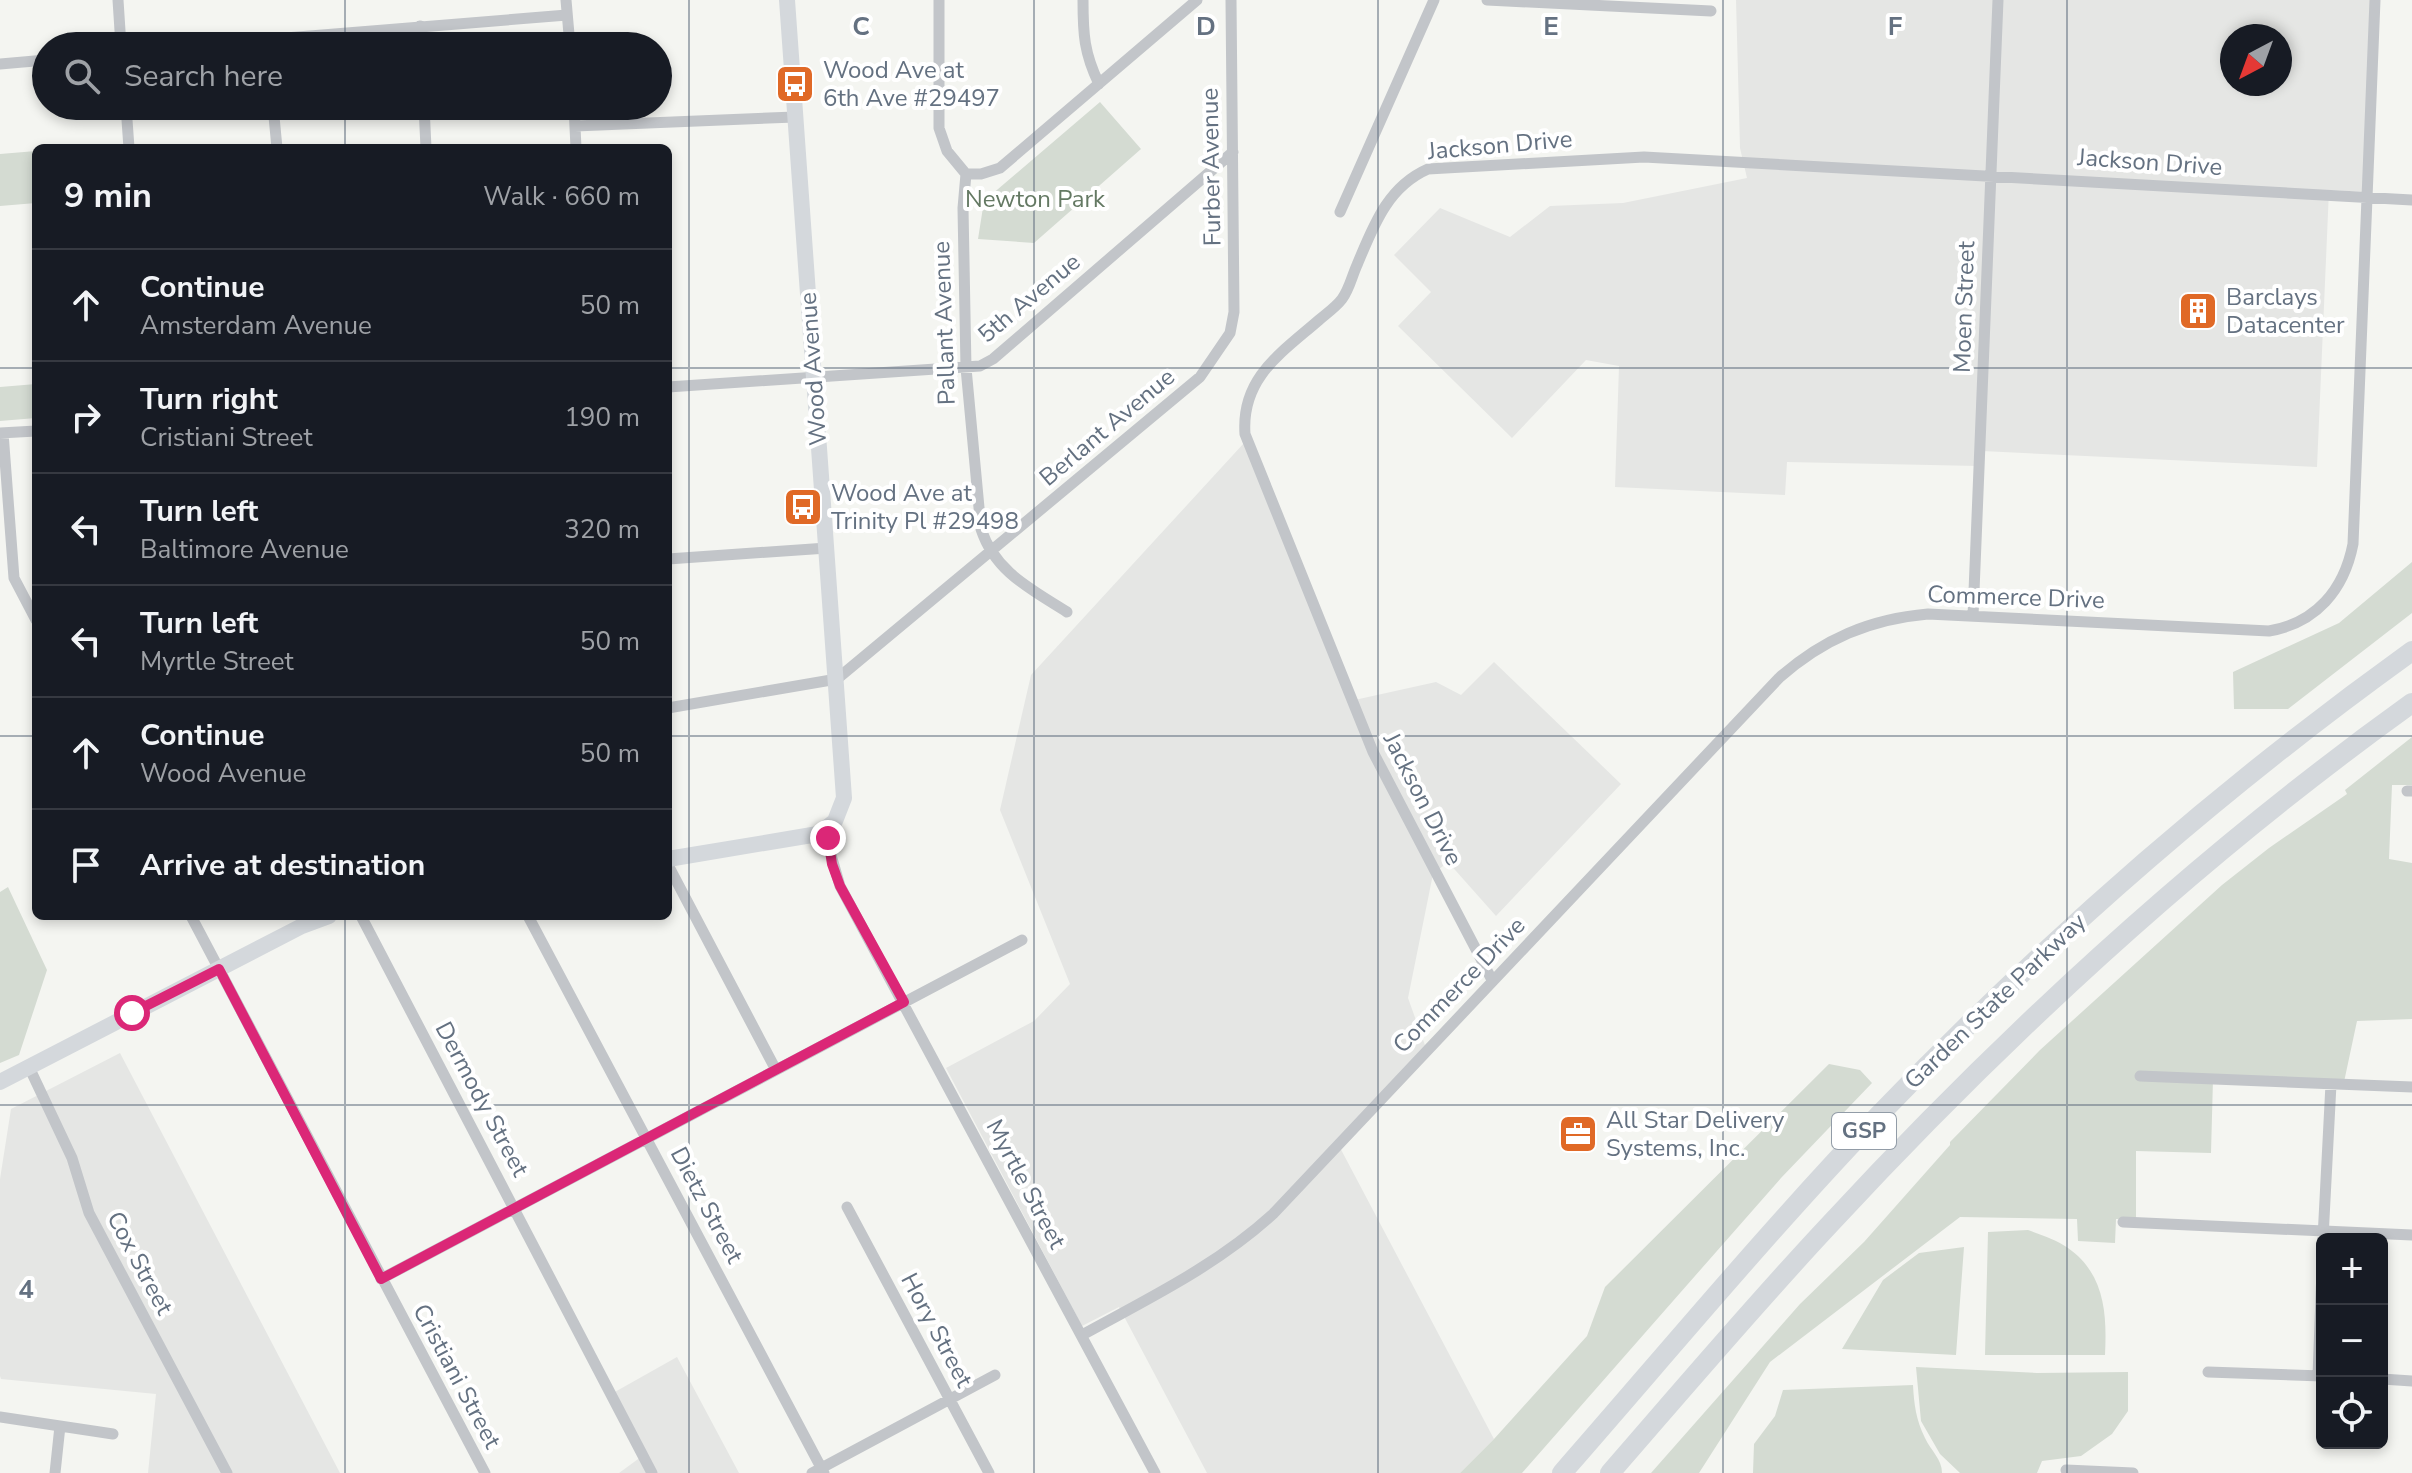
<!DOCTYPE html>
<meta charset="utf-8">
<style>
:root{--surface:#171b24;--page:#242831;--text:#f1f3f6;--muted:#9ea1a6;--line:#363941}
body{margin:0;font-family:"Nunito Sans",sans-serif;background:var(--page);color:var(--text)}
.controls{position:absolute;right:24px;bottom:24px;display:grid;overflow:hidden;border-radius:12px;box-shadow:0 4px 12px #0003}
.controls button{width:72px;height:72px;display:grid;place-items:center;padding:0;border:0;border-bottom:2px solid var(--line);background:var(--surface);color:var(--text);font:40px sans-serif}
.compass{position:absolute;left:2220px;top:24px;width:72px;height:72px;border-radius:50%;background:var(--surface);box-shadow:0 4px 12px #0003;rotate:221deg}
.stop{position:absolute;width:24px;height:24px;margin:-18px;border:6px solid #db2777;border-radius:50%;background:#fff}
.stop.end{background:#db2777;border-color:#fff;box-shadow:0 2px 8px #0008}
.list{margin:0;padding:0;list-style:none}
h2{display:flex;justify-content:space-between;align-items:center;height:104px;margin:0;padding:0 32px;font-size:34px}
h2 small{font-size:26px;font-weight:400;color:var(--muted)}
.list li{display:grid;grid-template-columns:52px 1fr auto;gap:24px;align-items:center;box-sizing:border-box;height:112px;padding:0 32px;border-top:2px solid var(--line)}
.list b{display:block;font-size:30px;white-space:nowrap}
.list p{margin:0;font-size:26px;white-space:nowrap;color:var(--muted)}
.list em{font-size:26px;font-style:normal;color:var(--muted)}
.icon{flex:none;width:44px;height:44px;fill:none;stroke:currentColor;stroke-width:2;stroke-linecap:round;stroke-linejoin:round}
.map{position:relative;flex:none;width:2412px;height:1473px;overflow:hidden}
.search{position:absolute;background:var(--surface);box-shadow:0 4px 12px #0003;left:32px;top:32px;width:640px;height:88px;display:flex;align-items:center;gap:20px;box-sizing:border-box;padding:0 28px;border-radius:44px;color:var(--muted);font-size:30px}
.panel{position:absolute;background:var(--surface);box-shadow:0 4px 12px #0003;left:32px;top:144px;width:640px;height:776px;border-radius:12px}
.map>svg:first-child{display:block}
.built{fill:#e5e6e4;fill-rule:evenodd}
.green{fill:#d4dbd2}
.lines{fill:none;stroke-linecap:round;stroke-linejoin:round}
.minor{stroke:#c2c5c9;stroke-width:11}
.secondary{stroke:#d4d8dc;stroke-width:16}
.motorway{stroke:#d4d8dc;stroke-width:20}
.route{stroke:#db2777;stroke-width:10}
.grid{fill:none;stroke:#647181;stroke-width:2;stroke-opacity:0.55}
.labels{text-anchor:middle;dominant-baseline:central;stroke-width:8;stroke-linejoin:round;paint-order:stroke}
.shield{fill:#fff;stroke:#929ca7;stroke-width:2}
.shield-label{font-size:22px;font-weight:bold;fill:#647181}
.poi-label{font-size:24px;fill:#647181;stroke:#fff;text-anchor:start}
.street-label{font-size:24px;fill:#647181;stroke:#fff}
.park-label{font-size:24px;fill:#647963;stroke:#fff}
.grid-label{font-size:26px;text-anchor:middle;font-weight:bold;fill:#647181;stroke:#fff;stroke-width:8;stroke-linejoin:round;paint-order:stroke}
</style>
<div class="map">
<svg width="2412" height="1473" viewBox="0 0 2412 1473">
<rect width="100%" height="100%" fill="#f4f5f1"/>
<path class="built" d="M1736 0H2380L2370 192 2329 190 2317 467 1982 451 1978 466 1787 462 1785 495 1615 487 1619 366 1586 360 1512 438 1398 326 1431 292 1394 255 1440 208 1510 237 1550 206 1623 203 1747 178 1740 148ZM2232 36H2280V84H2232Z
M1244 443 1350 701 1436 682 1461 695 1494 662 1621 784 1496 916 1448 862 1433 874 1408 998 1426 1048 1337 1142 1494 1439 1460 1473H1207L1119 1307 1082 1326 946 1068 1034 1021 1070 984 1000 810 1031 675Z
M120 1053 340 1473H148L156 1394 1 1379 0 1376V1179L11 1109Z
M677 1357 739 1473H619L645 1454 613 1393Z"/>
<path class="green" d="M1100 102 1141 149 1034 243 978 239 984 201Z
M36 151V203L0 206V154Z
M36 384V418L0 421V387Z
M2412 562V613L2288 709H2234L2233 672 2339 623Z
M2412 737V785H2392L2389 859 2412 863V1019L2357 1021 2344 1082 2213 1079 2211 1153 2136 1151V1219H2116L2115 1243 2078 1241 2077 1219 1960 1217 1770 1362 1699 1473H1651L1800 1304 1864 1242 1950 1145V1142L2040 1050 2222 885 2269 848 2347 794 2345 790Z
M8 887 47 970 19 1055 0 1063V892Z
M1829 1064 1860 1070 1872 1083 1781 1178 1522 1473H1460L1494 1439 1587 1336 1605 1287Z
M2028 1230C2041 1235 2057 1240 2068 1248 2105 1274 2107 1314 2105 1355H1985L1988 1232Z
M1964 1247 1956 1355 1842 1349 1883 1280 1919 1253Z
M1916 1367 2037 1373 2128 1372V1411L2112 1434 2081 1456 2042 1461 2037 1473H1960L1940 1454 1921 1421Z
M1913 1385C1914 1404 1916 1420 1925 1438 1931 1451 1942 1459 1942 1473H1753L1754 1444 1775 1416 1783 1390Z"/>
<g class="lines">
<path class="minor" d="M118 0 121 46
M566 0 570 46
M939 0V128L947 151 966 174 963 208 966 368 981 529C995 572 1031 589 1067 612
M1083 0C1083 34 1084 53 1099 84
M1487 0 1711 11
M420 26 421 46
M188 46 567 15
M0 64 46 60
M126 106 129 148
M273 106 277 148
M424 106 426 148
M574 106 576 148
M575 126 795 117
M966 174H981L1000 168 1197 0
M1340 212 1434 0
M668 387 980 366 993 359 1233 152
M0 433 36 431
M3 433 14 578 36 620
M668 559 827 548
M1973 616 1998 0
M668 708 837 679 1200 377 1230 333 1234 312 1231 0
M2407 791H2412
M824 831 840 886 1155 1473
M668 865 776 1070
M191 916 485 1473
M361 916 652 1473
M528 916 824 1473
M1492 980 1373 752 1245 434C1241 378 1281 353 1319 320 1326 314 1336 307 1342 299 1349 290 1352 276 1357 265 1373 227 1387 187 1428 169L1644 157 2412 200
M29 1067 72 1158 89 1213 227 1473
M2140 1076 2412 1087
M847 1207 989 1473
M2123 1222 2412 1235
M2323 1238 2331 1084
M381 1279 1022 940
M1082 1335C1149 1298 1216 1266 1273 1214L1779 678C1823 639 1870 619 1928 614L2269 631C2316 623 2344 590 2353 544L2375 0
M2208 1372 2322 1376
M2318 1376 2322 1270
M2382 1379 2412 1381
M0 1417 113 1434
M2066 1470 2133 1473
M55 1473 60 1426
M812 1473 995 1375"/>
<path class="secondary" d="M668 859 818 834 835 821 844 798 787 0
M0 1082 302 926 329 916"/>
<path class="motorway" d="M1562 1473C1667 1353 1769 1230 1879 1115 2043 944 2220 789 2412 651
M1610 1473C1683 1389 1755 1304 1831 1223 2008 1032 2200 855 2412 703"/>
</g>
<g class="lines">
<path class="route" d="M132 1013 219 969 381 1279 904 1002 840 886 832 864 828 838"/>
</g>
<path class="grid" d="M345 0V46M689 0V1473M1034 0V1473M1378 0V1473M1723 0V1473M2067 0V1473M345 106V148M0 368H36M668 368H2412M0 736H36M668 736H2412M345 916V1473M0 1105H2412"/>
<defs>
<g id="bus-square" transform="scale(2)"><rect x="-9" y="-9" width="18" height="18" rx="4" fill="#e06926" stroke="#fff"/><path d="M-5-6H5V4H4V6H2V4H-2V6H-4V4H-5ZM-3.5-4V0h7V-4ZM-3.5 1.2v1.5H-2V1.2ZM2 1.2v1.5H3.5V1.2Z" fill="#fff"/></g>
<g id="building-square" transform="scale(2)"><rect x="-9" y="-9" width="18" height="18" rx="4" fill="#e06926" stroke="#fff"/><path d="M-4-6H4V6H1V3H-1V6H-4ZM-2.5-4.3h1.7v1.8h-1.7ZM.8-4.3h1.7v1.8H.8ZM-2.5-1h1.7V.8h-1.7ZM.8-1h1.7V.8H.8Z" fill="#fff"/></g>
<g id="office-square" transform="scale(2)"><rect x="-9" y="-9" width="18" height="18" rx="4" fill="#e06926" stroke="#fff"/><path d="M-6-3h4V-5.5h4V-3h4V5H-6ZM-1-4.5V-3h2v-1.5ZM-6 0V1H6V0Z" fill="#fff"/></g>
</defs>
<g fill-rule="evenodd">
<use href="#bus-square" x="795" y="84"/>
<use href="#building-square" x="2198" y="311"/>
<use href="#bus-square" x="803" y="507"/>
<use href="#office-square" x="1578" y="1134"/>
</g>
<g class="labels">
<rect class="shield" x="1832" y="1113" width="64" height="36" rx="6"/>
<g class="shield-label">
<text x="1864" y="1131">GSP</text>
</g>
<g class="poi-label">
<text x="823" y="70">Wood Ave at<tspan x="823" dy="28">6th Ave #29497</tspan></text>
<text x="2226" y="297">Barclays<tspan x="2226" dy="28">Datacenter</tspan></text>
<text x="831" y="493">Wood Ave at<tspan x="831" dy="28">Trinity Pl #29498</tspan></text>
<text x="1606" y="1120">All Star Delivery<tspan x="1606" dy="28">Systems, Inc.</tspan></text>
</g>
<g class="street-label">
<text transform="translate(1500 145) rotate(-5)">Jackson Drive</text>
<text transform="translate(2150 162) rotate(4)">Jackson Drive</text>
<text transform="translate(1211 167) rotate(-91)">Furber Avenue</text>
<text transform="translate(1029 298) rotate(-40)">5th Avenue</text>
<text transform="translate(1964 307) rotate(-88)">Moen Street</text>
<text transform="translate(944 323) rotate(-92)">Pallant Avenue</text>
<text transform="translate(813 369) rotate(-94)">Wood Avenue</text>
<text transform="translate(1107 427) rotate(-40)">Berlant Avenue</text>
<text transform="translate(2016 597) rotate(2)">Commerce Drive</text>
<text transform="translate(1423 799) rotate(63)">Jackson Drive</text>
<text transform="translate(1459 985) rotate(-46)">Commerce Drive</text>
<text transform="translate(1995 1001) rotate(-44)">Garden State Parkway</text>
<text transform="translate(482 1099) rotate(62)">Dermody Street</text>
<text transform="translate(1026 1184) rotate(62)">Myrtle Street</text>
<text transform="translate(707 1205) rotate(62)">Dietz Street</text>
<text transform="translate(140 1263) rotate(62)">Cox Street</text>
<text transform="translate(937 1330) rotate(62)">Hory Street</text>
<text transform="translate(457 1376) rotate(62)">Cristiani Street</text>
</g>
<g class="park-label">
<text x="1035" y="199">Newton Park</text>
</g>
</g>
<g class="grid-label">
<text x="861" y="35">C</text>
<text x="1206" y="35">D</text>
<text x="1551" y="35">E</text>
<text x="1895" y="35">F</text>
<text x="26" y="1298">4</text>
</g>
</svg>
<div class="controls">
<button>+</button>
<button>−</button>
<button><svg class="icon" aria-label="locate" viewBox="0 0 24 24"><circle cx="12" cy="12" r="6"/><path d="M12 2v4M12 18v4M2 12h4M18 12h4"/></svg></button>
</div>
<svg class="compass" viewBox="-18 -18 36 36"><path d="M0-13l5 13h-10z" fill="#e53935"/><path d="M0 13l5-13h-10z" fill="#9ea1a6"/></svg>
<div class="stop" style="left:132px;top:1013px"></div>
<div class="stop end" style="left:828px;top:838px"></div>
<div class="search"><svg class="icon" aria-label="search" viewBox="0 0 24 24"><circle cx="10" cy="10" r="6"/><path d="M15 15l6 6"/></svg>Search here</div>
<section class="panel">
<h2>9 min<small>Walk · 660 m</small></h2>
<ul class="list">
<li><svg class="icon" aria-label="ahead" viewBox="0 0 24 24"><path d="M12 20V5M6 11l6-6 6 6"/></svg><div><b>Continue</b><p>Amsterdam Avenue</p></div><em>50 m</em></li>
<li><svg class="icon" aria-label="right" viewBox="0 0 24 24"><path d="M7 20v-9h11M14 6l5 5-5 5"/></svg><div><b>Turn right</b><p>Cristiani Street</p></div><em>190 m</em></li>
<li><svg class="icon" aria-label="left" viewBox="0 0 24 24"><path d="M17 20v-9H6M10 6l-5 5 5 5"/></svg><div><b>Turn left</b><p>Baltimore Avenue</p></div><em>320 m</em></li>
<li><svg class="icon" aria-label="left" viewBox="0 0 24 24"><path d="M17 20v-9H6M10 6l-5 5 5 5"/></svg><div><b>Turn left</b><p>Myrtle Street</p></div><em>50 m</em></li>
<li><svg class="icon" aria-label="ahead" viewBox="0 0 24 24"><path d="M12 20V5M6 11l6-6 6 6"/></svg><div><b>Continue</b><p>Wood Avenue</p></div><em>50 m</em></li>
<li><svg class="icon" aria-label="arrive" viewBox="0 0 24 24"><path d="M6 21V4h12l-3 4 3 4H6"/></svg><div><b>Arrive at destination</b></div></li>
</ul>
</section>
</div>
